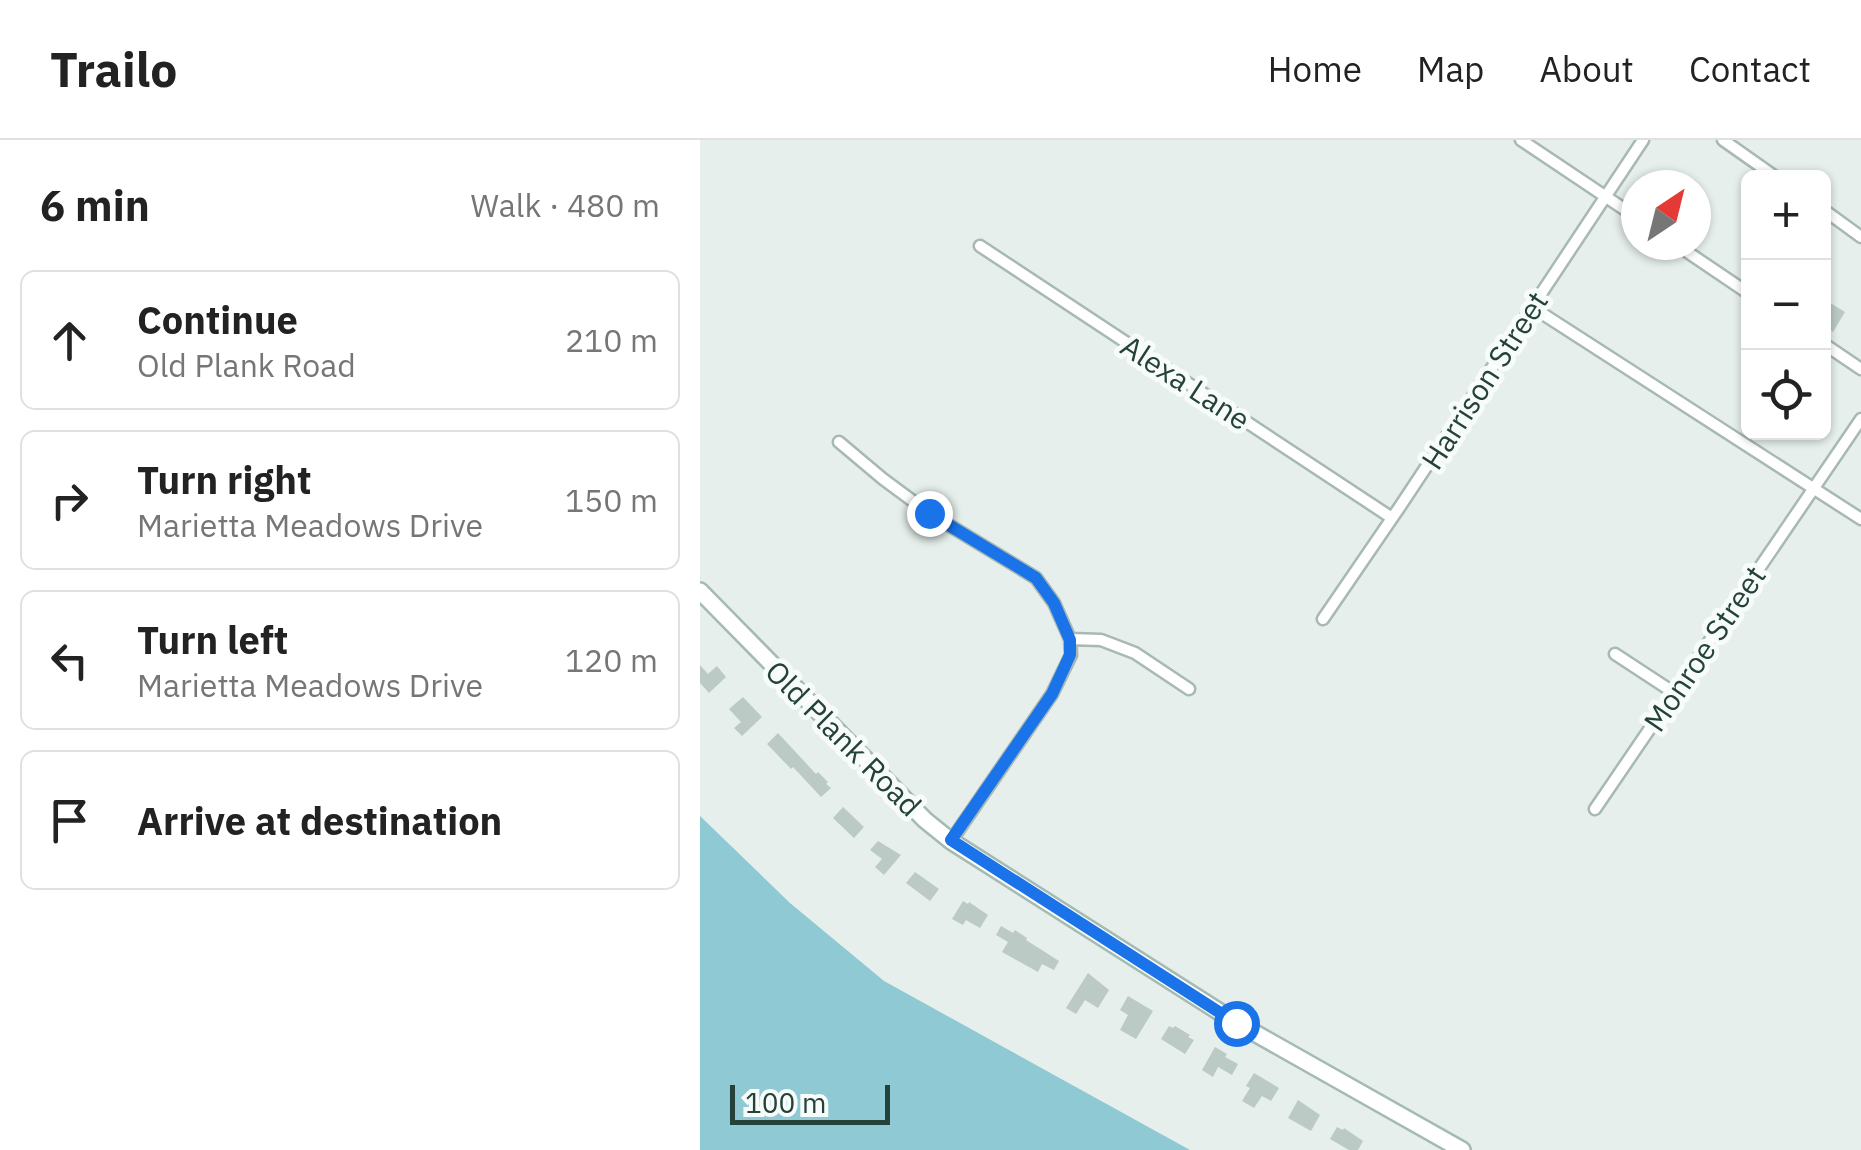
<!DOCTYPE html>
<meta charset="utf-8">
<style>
:root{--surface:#fff;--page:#f6f6f6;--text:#222;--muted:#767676;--line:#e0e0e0}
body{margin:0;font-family:"IBM Plex Sans",sans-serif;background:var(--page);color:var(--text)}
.controls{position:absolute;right:30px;top:30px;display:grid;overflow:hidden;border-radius:15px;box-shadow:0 2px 8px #0004}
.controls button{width:90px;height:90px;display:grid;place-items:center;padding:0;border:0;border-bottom:2px solid var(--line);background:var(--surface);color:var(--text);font:50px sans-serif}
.compass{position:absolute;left:921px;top:30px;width:90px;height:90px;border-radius:50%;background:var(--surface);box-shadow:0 2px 8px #0004;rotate:35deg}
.scale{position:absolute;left:30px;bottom:25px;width:160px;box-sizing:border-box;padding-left:10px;border:5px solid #24423a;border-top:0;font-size:28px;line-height:35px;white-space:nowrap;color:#24423a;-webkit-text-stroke:8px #f7fbf9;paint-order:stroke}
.stop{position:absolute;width:30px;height:30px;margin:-22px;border:8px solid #1a73e8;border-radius:50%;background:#fff}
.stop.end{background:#1a73e8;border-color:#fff;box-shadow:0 2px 10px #0008}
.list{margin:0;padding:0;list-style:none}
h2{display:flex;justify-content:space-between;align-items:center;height:130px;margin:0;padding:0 40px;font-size:42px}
h2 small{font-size:32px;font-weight:400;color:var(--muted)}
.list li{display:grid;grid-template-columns:65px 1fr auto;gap:30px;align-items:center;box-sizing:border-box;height:140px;margin:0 20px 20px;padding:0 20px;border:2px solid var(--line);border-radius:15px}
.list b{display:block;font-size:38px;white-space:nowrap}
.list p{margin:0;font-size:32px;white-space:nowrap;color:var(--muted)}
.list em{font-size:32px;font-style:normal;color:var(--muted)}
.icon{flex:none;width:55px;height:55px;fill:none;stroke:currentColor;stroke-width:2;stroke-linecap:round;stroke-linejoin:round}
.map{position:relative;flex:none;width:1161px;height:1010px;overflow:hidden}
header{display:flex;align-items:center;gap:60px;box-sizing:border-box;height:140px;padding:0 50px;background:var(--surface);border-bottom:2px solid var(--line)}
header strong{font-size:48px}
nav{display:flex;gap:55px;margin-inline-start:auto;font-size:35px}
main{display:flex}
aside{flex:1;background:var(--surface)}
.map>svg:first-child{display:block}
.water{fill:#8ec9d4}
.building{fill:#bbcac4}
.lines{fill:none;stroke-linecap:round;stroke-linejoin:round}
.street-casing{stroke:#a8b8b2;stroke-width:15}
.secondary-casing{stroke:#a4bbb3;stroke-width:20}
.street{stroke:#fff;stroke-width:10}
.secondary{stroke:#fff;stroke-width:15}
.route{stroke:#1a73e8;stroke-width:12}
.labels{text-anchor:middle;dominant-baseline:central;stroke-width:10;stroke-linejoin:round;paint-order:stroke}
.street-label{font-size:30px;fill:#24423a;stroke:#f7fbf9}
</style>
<header>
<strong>Trailo</strong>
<nav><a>Home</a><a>Map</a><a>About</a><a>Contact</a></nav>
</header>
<main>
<aside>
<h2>6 min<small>Walk · 480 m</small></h2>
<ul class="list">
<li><svg class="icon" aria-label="ahead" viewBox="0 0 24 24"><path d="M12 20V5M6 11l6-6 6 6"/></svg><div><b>Continue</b><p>Old Plank Road</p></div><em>210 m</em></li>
<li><svg class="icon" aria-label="right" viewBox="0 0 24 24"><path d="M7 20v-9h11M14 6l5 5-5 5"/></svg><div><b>Turn right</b><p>Marietta Meadows Drive</p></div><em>150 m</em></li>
<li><svg class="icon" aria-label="left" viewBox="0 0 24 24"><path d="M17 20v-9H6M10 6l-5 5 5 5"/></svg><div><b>Turn left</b><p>Marietta Meadows Drive</p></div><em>120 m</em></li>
<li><svg class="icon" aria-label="arrive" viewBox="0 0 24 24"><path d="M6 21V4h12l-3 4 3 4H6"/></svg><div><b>Arrive at destination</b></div></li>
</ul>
</aside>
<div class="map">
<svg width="1161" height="1010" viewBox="0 0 1161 1010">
<rect width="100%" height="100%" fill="#e6efeb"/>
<path class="water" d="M0 676 90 763 184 841 490 1010H0Z"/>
<path class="building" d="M1127 161 1145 172 1133 192 1124 186V167Z
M0 525 8 534 17 526 26 537 9 553 0 543Z
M43 557 62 577 42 596 34 588 41 582 29 569Z
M78 593 116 634 118 632 128 642 126 644 131 648 121 657 93 627 91 629 67 604Z
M143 667 164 687 154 698 133 678Z
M178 701 201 715 184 735 175 727 182 719 170 710Z
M215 732 239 749 230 761 206 743Z
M263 761 268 764 269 762 288 775 280 788 266 780 263 785 252 779Z
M301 786 313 793 315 790 327 798 326 800 359 821 354 830 342 824 338 832 302 812 308 802 296 795Z
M388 833 409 850 398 868 385 860 376 874 366 868Z
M428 856 453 871 436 899 420 890 428 875 420 870Z
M469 886 473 888 475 886 490 895 488 897 494 900 485 914 461 899Z
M515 907 527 914 525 917 538 924 532 935 518 927 513 937 502 930Z
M554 933 579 948 571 961 562 956 554 968 542 961 550 948 546 946Z
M598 960 620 975 611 991 588 978Z
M637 987 643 990 644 988 663 1001 658 1010H649L630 999Z"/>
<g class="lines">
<g class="street-casing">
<path id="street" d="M821 0 936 77
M1023 0 1077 38
M1124 70 1161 97
M977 105 1048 153
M280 106 692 378
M832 167 1161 379
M1124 204 1161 229
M139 302 183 339 229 373 336 438 354 463 370 499 371 515 352 554 251 701
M623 479 699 368 943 0
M370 499 401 500 435 513 489 549
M915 514 973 552
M895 669 1161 279"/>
</g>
<g class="secondary-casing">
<path id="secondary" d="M0 451 225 680 251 701 537 883 762 1010"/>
</g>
<use href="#street" class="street"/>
<use href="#secondary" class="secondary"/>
</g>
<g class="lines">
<path class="route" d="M229 373 336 438 354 463 370 500V515L352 554 251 700 536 883"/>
</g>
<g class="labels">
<g class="street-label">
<text transform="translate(784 240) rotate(-57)">Harrison Street</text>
<text transform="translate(486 242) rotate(33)">Alexa Lane</text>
<text transform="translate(1004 508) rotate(-56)">Monroe Street</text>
<text transform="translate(144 598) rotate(45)">Old Plank Road</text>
</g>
</g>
</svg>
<div class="controls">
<button>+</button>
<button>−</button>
<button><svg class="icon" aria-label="locate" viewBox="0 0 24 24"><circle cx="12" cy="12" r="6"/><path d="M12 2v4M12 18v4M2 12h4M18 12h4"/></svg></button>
</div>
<svg class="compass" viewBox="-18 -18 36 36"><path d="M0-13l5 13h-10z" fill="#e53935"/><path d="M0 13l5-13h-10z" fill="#767676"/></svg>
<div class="scale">100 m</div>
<div class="stop" style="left:536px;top:883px"></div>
<div class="stop end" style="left:229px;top:373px"></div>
</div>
</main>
